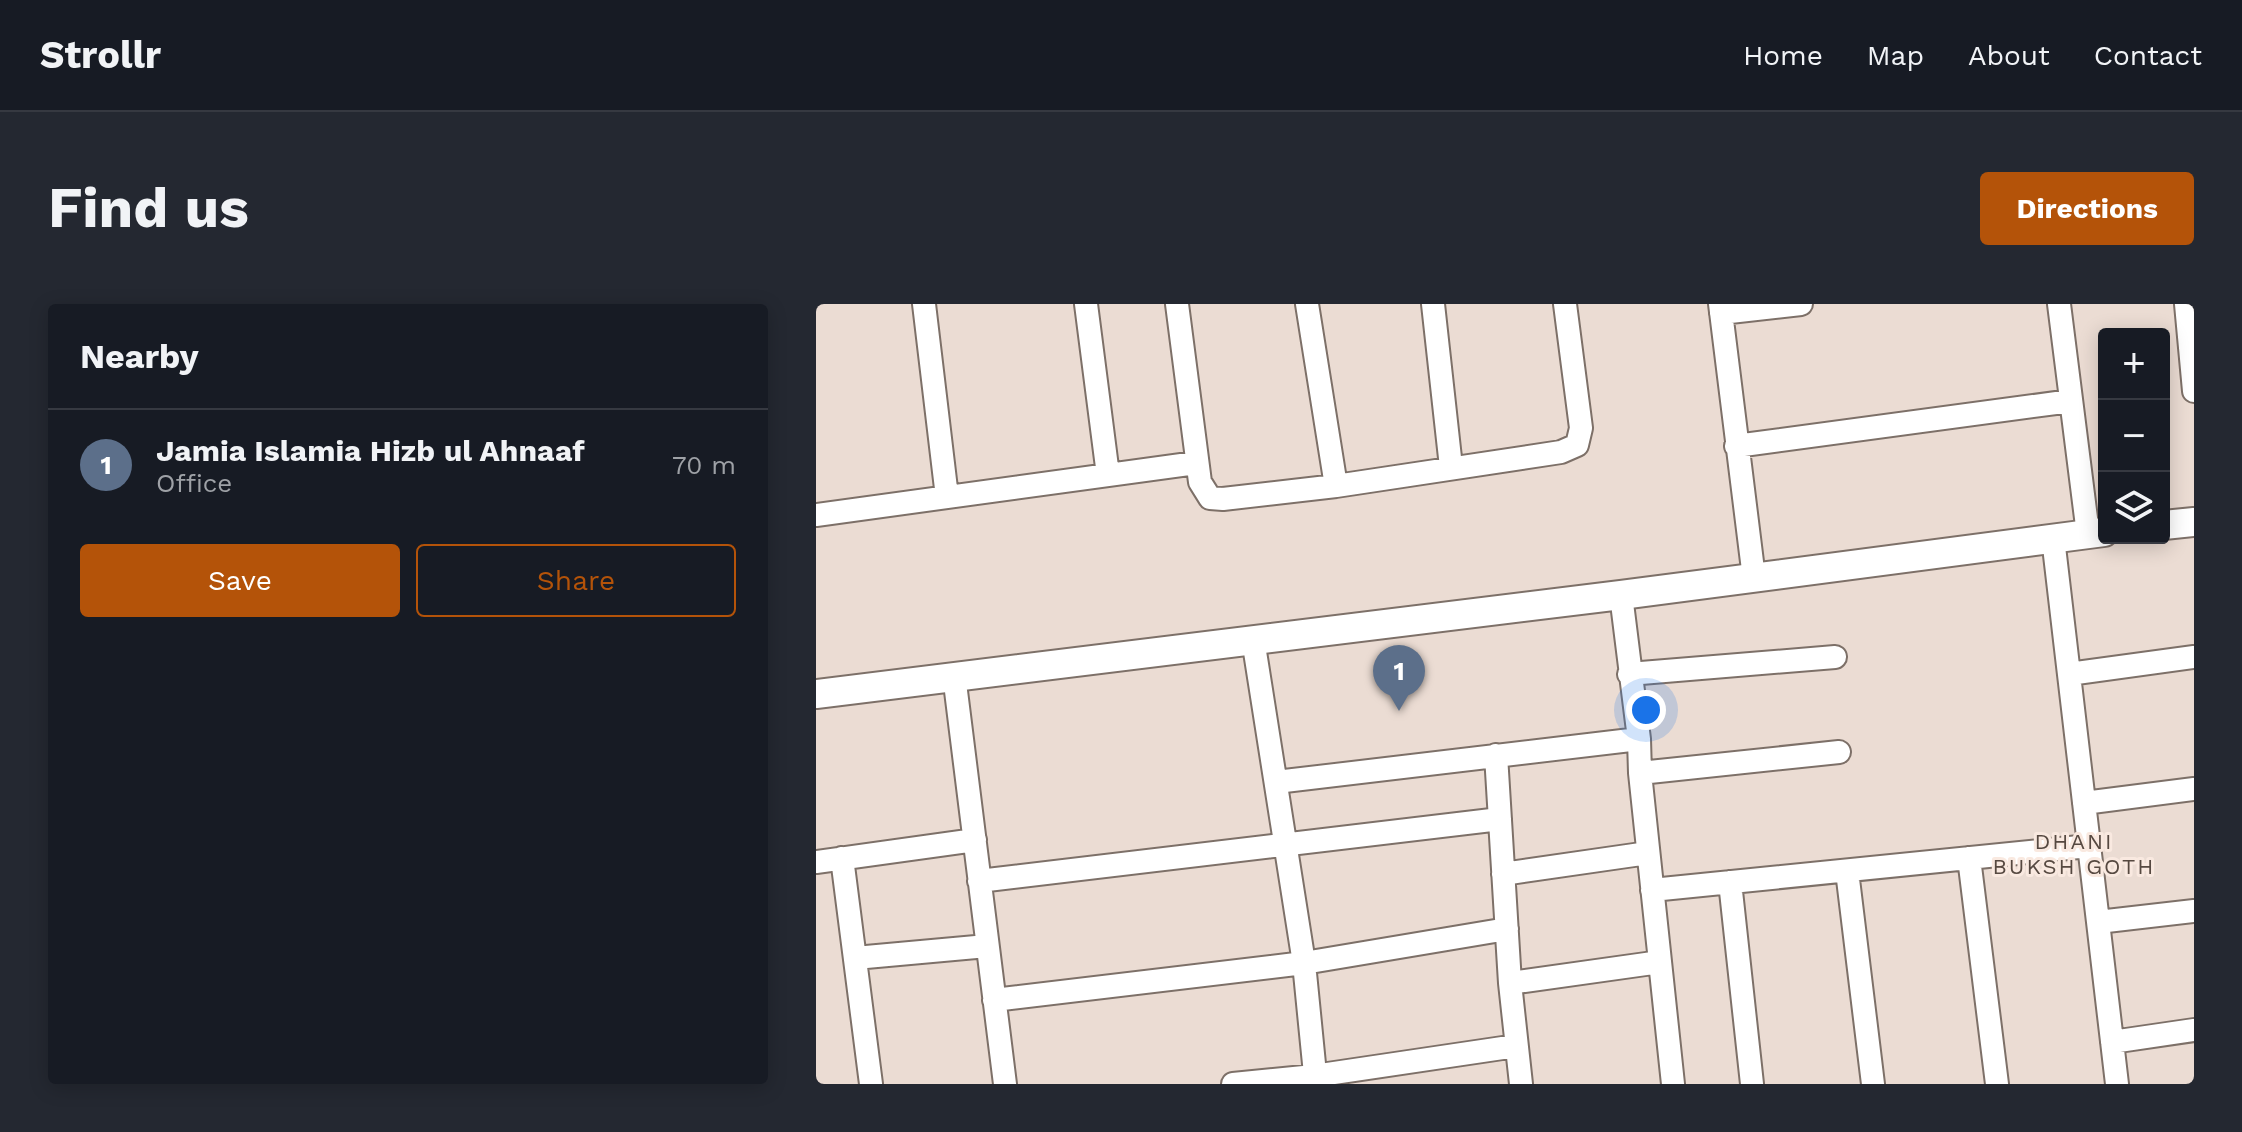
<!DOCTYPE html>
<meta charset="utf-8">
<style>
:root{--surface:#171b24;--page:#242831;--text:#f1f3f6;--muted:#9ea1a6;--line:#363941;--accent:#b45309}
body{margin:0;font-family:"Work Sans",sans-serif;background:var(--page);color:var(--text)}
.controls{position:absolute;right:24px;top:24px;display:grid;overflow:hidden;border-radius:8px;box-shadow:0 4px 20px #0003}
.controls button{width:72px;height:72px;display:grid;place-items:center;padding:0;border:0;border-bottom:2px solid var(--line);background:var(--surface);color:var(--text);font:40px sans-serif}
.you{position:absolute;left:830px;top:406px;width:28px;height:28px;margin:-20px;border:6px solid #fff;border-radius:50%;background:#1a73e8;box-shadow:0 0 0 12px #1a73e833}
.badge{display:grid;place-items:center;width:52px;height:52px;border-radius:50%;background:var(--accent);color:#fff;font-size:26px;font-weight:700}
.pin{position:absolute;translate:-50% -66px;filter:drop-shadow(0 2px 4px #0008)}
.pin::after{content:'';position:absolute;top:42px;width:28px;height:24px;background:inherit;clip-path:polygon(0 0,100% 0,50% 100%)}
.list{margin:0;padding:0;list-style:none}
h2{display:flex;justify-content:space-between;align-items:center;height:104px;margin:0;padding:0 32px;font-size:34px}
h2 small{font-size:26px;font-weight:400;color:var(--muted)}
.list li{display:grid;grid-template-columns:52px 1fr auto;gap:24px;align-items:center;box-sizing:border-box;height:112px;padding:0 32px;border-top:2px solid var(--line)}
.list b{display:block;font-size:30px;white-space:nowrap}
.list p{margin:0;font-size:26px;white-space:nowrap;color:var(--muted)}
.list em{font-size:26px;font-style:normal;color:var(--muted)}
.actions{display:flex;gap:16px;padding:24px 32px}
.actions a{flex:1;padding:18px 0;border:2px solid var(--accent);border-radius:8px;text-align:center;font-size:28px;color:var(--accent)}
.actions .main{background:var(--accent);color:#fff}
.icon{flex:none;width:44px;height:44px;fill:none;stroke:currentColor;stroke-width:2;stroke-linecap:round;stroke-linejoin:round}
.map{position:relative;flex:none;width:1378px;height:780px;overflow:hidden;border-radius:8px}
header{display:flex;align-items:center;gap:48px;box-sizing:border-box;height:112px;padding:0 40px;background:var(--surface);border-bottom:2px solid var(--line)}
header strong{font-size:38px}
nav{display:flex;gap:44px;margin-inline-start:auto;font-size:28px}
.intro{display:flex;align-items:center;justify-content:space-between;box-sizing:border-box;height:192px;padding:0 48px}
h1{margin:0;font-size:56px}
.button{padding:20px 36px;border-radius:8px;background:var(--accent);color:#fff;font-size:28px;font-weight:700}
main{display:flex;gap:48px;padding:0 48px}
aside{flex:1;background:var(--surface);border-radius:8px;box-shadow:0 4px 20px #0003}
.map>svg:first-child{display:block}
.lines{fill:none;stroke-linecap:round;stroke-linejoin:round}
.minor-casing{stroke:#7d7068;stroke-width:26}
.tertiary-casing{stroke:#7d7068;stroke-width:32}
.minor{stroke:#fff;stroke-width:22}
.tertiary{stroke:#fff;stroke-width:28}
.labels{text-anchor:middle;dominant-baseline:central;stroke-width:6;stroke-linejoin:round;paint-order:stroke}
.neighbourhood-label{font-size:22px;letter-spacing:2px;fill:#564941;stroke:#f9e9e0}
</style>
<header>
<strong>Strollr</strong>
<nav><a>Home</a><a>Map</a><a>About</a><a>Contact</a></nav>
</header>
<div class="intro"><h1>Find us</h1><a class="button">Directions</a></div>
<main>
<aside>
<h2>Nearby<small></small></h2>
<ul class="list">
<li><span class="badge" style="background:#5c6f8a">1</span><div><b>Jamia Islamia Hizb ul Ahnaaf</b><p>Office</p></div><em>70 m</em></li>
</ul>
<div class="actions"><a class="main">Save</a><a>Share</a></div>
</aside>
<div class="map">
<svg width="1378" height="780" viewBox="0 0 1378 780">
<rect width="100%" height="100%" fill="#ebdcd3"/>
<g class="lines">
<g class="minor-casing">
<path id="minor" d="M108 0 131 193
M270 0 292 171
M361 0 384 178 394 194 407 195 520 182 745 148 761 141 765 124 749 0
M491 0 520 182
M617 0 635 163
M904 0 938 274
M1243 0 1272 230
M1370 0 1378 87
M905 9 985 0
M920 142 1255 97
M0 211 380 159
M1237 234 1301 780
M805 291 823 435 824 469 857 780
M437 335 488 659 500 780
M813 370 1019 353
M1253 370 1378 353
M138 371 189 780
M680 451 694 679 705 780
M824 469 1023 448
M460 478 823 435
M1268 499 1378 485
M26 554 55 780
M1153 554 1181 780
M0 558 159 536
M1031 567 1057 780
M687 570 832 549
M163 577 684 515
M914 578 936 780
M836 586 1273 542
M1282 618 1378 607
M39 654 171 642
M694 679 844 658
M178 696 488 659 691 625
M1296 738 1378 726
M417 780 498 772 700 742"/>
</g>
<g class="tertiary-casing">
<path id="tertiary" d="M1348 221 1378 218
M0 390 805 291 1288 228"/>
</g>
<use href="#minor" class="minor"/>
<use href="#tertiary" class="tertiary"/>
</g>
<g class="labels">
<g class="neighbourhood-label">
<text x="1258" y="537">DHANI<tspan x="1258" dy="25">BUKSH GOTH</tspan></text>
</g>
</g>
</svg>
<div class="controls">
<button>+</button>
<button>−</button>
<button><svg class="icon" aria-label="layers" viewBox="0 0 24 24"><path d="M12 4l9 5-9 5-9-5zM3 14l9 5 9-5"/></svg></button>
</div>
<div class="you"></div>
<div class="pin badge" style="left:583px;top:407px;background:#5c6f8a">1</div>
</div>
</main>
